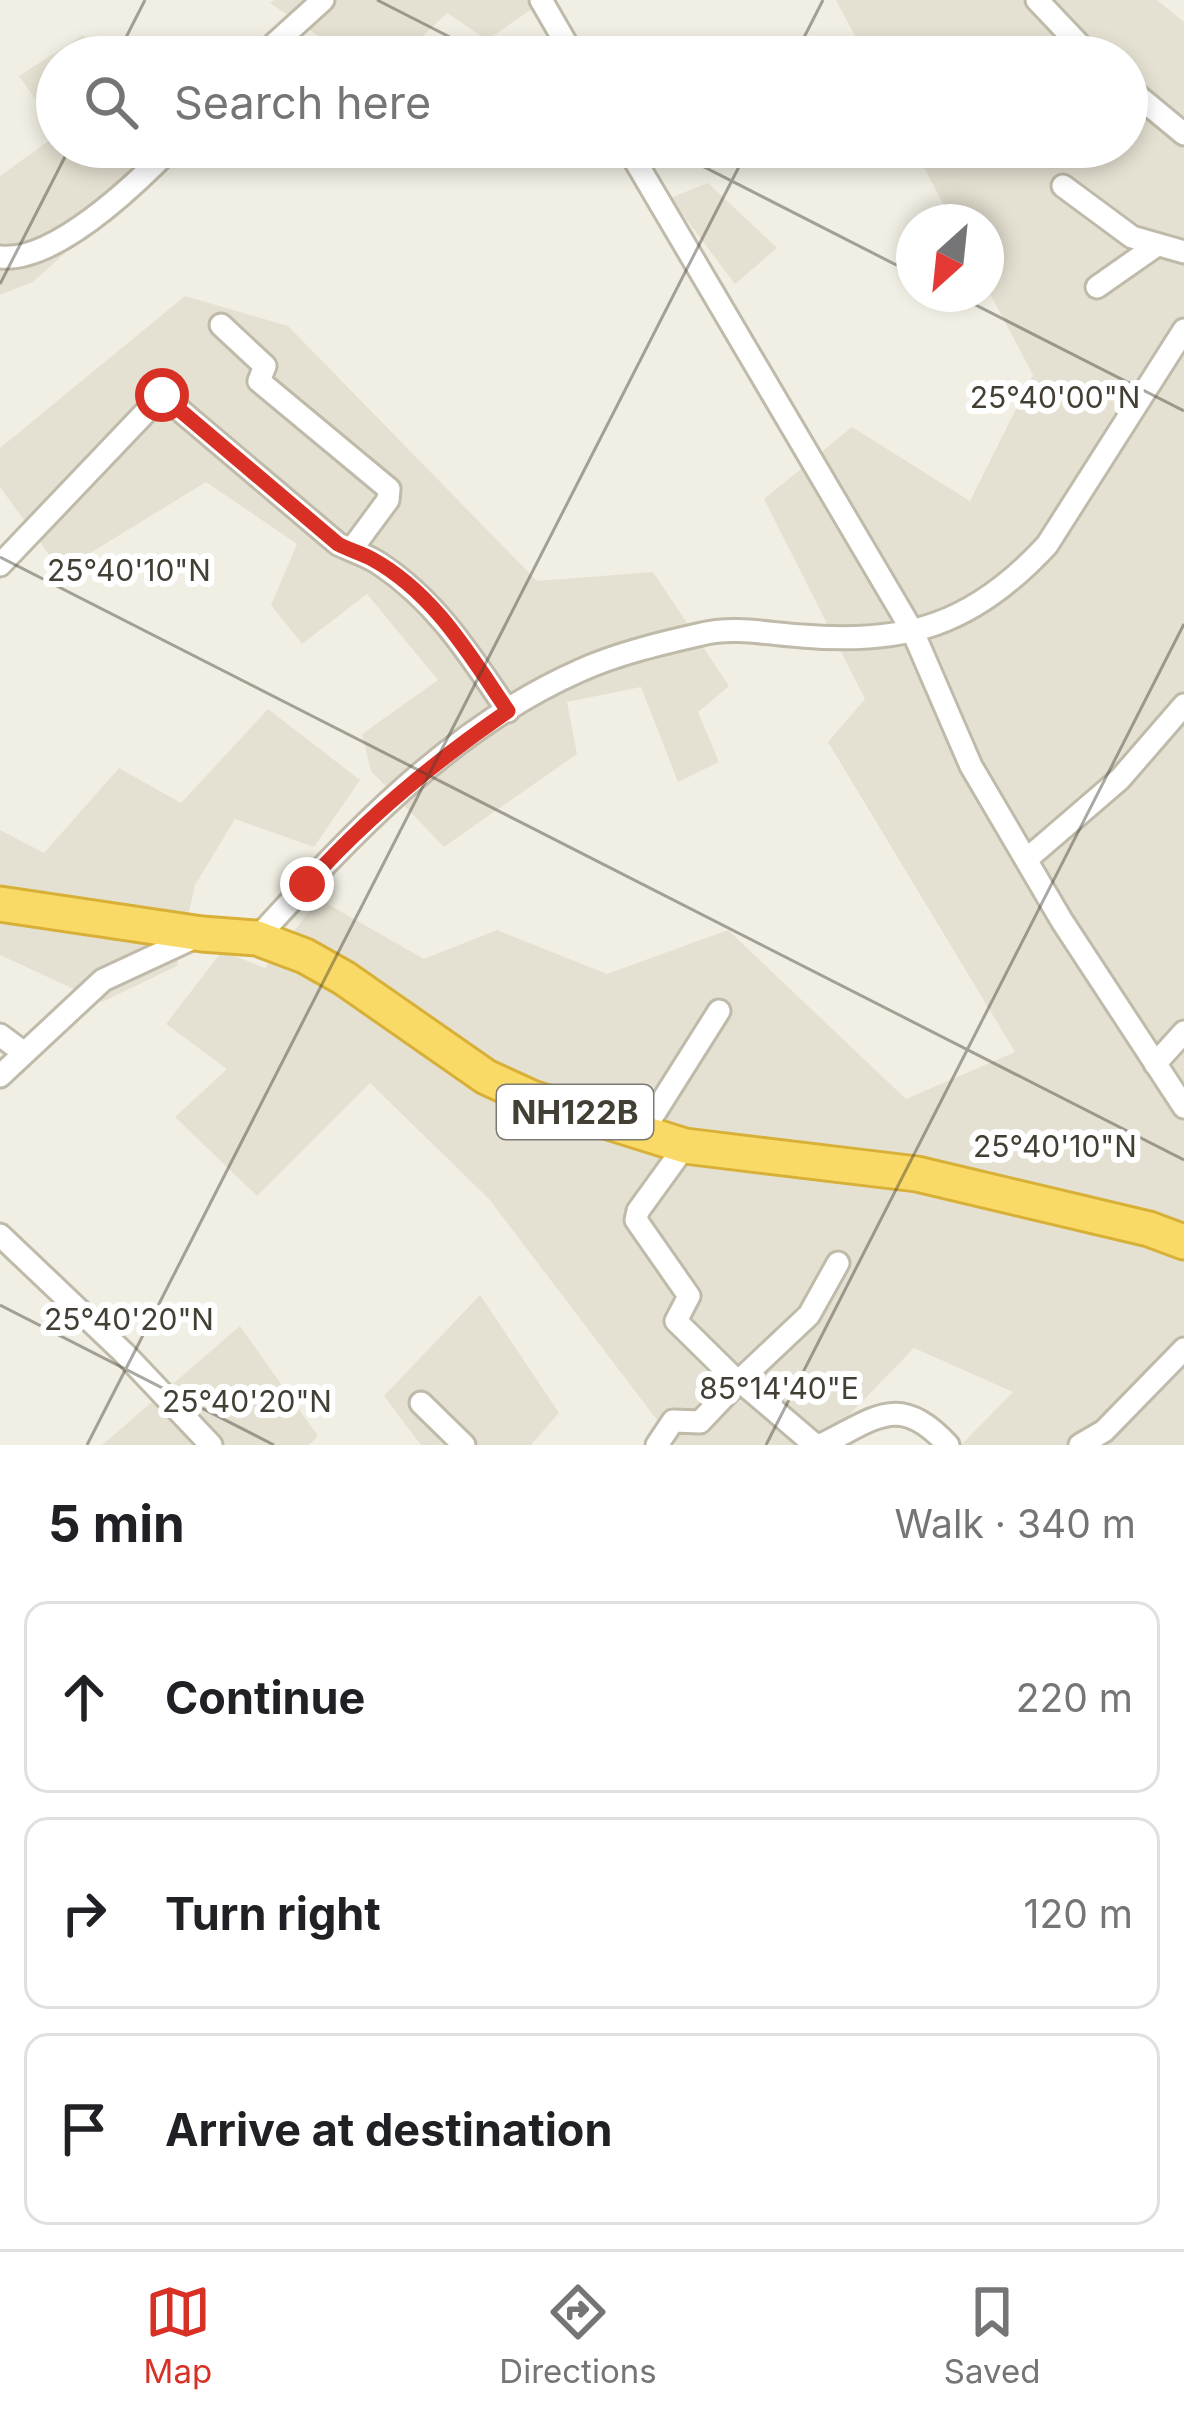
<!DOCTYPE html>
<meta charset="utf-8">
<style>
:root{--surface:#fff;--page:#f2f2f2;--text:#202124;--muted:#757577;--line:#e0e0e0;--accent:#d93025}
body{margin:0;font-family:Inter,sans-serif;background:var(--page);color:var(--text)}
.compass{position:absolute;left:896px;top:204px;width:108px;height:108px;border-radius:50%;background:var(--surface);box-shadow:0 6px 18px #0003;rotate:207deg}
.stop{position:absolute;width:36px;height:36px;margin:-27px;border:9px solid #d93025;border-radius:50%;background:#fff}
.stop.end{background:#d93025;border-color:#fff;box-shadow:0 3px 12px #0008}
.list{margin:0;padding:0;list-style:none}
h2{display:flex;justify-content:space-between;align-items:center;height:156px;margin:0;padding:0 48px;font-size:51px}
h2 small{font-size:39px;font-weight:400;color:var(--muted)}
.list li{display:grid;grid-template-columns:78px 1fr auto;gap:36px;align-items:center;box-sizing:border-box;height:192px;margin:0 24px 24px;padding:0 24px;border:3px solid var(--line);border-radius:24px}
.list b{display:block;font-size:45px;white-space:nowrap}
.list em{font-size:39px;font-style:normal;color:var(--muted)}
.icon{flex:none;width:66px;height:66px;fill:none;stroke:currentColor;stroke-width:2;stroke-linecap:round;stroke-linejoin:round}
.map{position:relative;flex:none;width:1184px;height:1445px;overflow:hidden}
.search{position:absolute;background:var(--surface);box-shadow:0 6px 18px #0003;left:36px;right:36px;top:36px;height:132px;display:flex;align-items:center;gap:30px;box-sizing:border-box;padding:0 42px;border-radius:66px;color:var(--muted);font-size:45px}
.sheet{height:804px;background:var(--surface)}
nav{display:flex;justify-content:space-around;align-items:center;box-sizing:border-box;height:168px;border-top:3px solid var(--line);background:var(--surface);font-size:33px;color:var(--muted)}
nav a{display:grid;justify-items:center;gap:6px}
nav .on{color:var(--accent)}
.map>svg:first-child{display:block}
.residential{fill:#e5e1d2}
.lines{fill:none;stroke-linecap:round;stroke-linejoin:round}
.minor-casing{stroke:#bfbaa9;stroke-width:27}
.highway-casing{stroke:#d8b037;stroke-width:39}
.minor{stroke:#fff;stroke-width:21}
.highway{stroke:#f9da66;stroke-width:33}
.route{stroke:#d93025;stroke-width:15}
.ticks{fill:none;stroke:#433f34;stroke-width:3;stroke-opacity:0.45}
.labels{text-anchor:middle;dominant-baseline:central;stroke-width:12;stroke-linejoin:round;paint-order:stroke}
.shield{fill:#fff;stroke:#7b7971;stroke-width:3}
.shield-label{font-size:33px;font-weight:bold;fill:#433f34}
.ticks-label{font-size:30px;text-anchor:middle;fill:#433f34;stroke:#fff;stroke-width:12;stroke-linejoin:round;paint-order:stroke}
</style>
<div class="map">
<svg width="1184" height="1445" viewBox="0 0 1184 1445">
<rect width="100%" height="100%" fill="#f1efe3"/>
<path class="residential" d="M274 0H545L487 40 447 13 401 57H349L270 3Z
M836 0H1157L1184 22V1445H961L1013 1392 914 1348 820 1445H676L489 1199 370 1083 257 1196 175 1117 227 1069 166 1024 222 951 265 968 319 899 424 959 497 930 607 974 728 930 906 1099 1015 1052 828 742 865 699 764 499 852 427 970 501 1033 375 986 286V222H953L913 147H1127V57H866Z
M83 35 99 57H57V130L19 76Z
M57 135V147H164L171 157 33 282 0 295V176Z
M708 183 777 248 735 284 670 198Z
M185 296 288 326 537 581 653 572 729 686 698 712 719 762 678 782 641 687 567 702 577 754 444 847 371 771 362 734 438 680 367 594 302 644 271 605 297 544 206 482 61 571 0 487V448Z
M268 709 360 780 314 847 235 819 195 885 177 966 102 1002 0 955V830L44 853 119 768 181 803Z
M480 1295 559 1413 531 1445H421L384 1396Z
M240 1326 318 1436 309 1445H102Z"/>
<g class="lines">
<g class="minor-casing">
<path id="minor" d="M541 0 574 57
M1037 0 1091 57
M260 57 323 0
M1127 87 1184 134
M627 147 913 632 971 766 1062 921 1184 1107
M1063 186 1132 237 1184 252
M0 257C54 263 136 184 172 147
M1097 287 1157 245
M221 325 265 366 259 381 389 489 388 500 351 550
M0 565 162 395 338 544C352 551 367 555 380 564 437 602 470 655 508 711
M1027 859 1120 779 1184 705
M257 938C350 836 450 728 579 671 616 654 662 643 702 634 733 626 770 634 802 636 907 645 974 624 1047 545L1184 330
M0 1035 24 1053
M1155 1064 1184 1032
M0 1076 103 980 202 934
M642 1133 719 1011
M0 1235 124 1353 211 1445
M740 1381 815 1445
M738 1382 809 1315 838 1263
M421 1403 464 1445
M657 1445 673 1421 700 1422 738 1382 676 1321 689 1296 636 1220 638 1211 685 1146
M821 1445C875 1419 899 1391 948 1445
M1080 1445 1104 1431 1184 1349"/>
</g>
<g class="highway-casing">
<path id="highway" d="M0 904 202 934 257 938 305 956 344 978 486 1077 532 1098 685 1146 917 1174 1149 1229 1184 1242"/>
</g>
<use href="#minor" class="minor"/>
<use href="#highway" class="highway"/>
</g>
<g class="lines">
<path class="route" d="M162 395 338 544C349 550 361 553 372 559 434 593 469 654 508 711 434 762 367 817 307 884"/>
</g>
<path class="ticks" d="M377 0 489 57M116 57 145 0M794 57 823 0M665 147 914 274M0 284 70 147M954 294 1184 411M0 557 1184 1160M0 1305 274 1445M87 1445 749 147M766 1445 1184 624"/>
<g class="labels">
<rect class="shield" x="497" y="1085" width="156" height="54" rx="9"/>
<g class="shield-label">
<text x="575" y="1112">NH122B</text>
</g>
</g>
<g class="ticks-label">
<text x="1055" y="408">25°40'00"N</text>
<text x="129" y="581">25°40'10"N</text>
<text x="1055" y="1157">25°40'10"N</text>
<text x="129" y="1330">25°40'20"N</text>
<text x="779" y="1399">85°14'40"E</text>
<text x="247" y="1412">25°40'20"N</text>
</g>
</svg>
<svg class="compass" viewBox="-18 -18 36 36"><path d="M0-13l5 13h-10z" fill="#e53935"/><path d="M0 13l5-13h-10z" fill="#757577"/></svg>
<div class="stop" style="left:162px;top:395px"></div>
<div class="stop end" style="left:307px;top:884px"></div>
<div class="search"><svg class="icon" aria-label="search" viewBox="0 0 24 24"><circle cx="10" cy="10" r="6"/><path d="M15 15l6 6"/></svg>Search here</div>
</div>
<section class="sheet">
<h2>5 min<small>Walk · 340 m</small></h2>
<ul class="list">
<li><svg class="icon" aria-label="ahead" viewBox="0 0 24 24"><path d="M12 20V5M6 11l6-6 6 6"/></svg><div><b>Continue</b></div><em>220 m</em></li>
<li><svg class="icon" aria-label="right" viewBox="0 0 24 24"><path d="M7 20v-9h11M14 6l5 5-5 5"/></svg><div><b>Turn right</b></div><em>120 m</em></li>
<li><svg class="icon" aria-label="arrive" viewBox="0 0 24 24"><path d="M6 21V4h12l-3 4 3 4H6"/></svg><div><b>Arrive at destination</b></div></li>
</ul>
</section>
<nav>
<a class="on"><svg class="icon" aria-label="map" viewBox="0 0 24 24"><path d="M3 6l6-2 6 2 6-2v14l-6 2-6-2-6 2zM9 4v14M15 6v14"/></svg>Map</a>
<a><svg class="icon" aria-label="directions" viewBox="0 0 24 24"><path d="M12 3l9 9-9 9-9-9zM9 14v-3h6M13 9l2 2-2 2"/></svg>Directions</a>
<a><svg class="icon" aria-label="saved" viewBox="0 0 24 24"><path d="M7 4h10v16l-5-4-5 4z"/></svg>Saved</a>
</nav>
